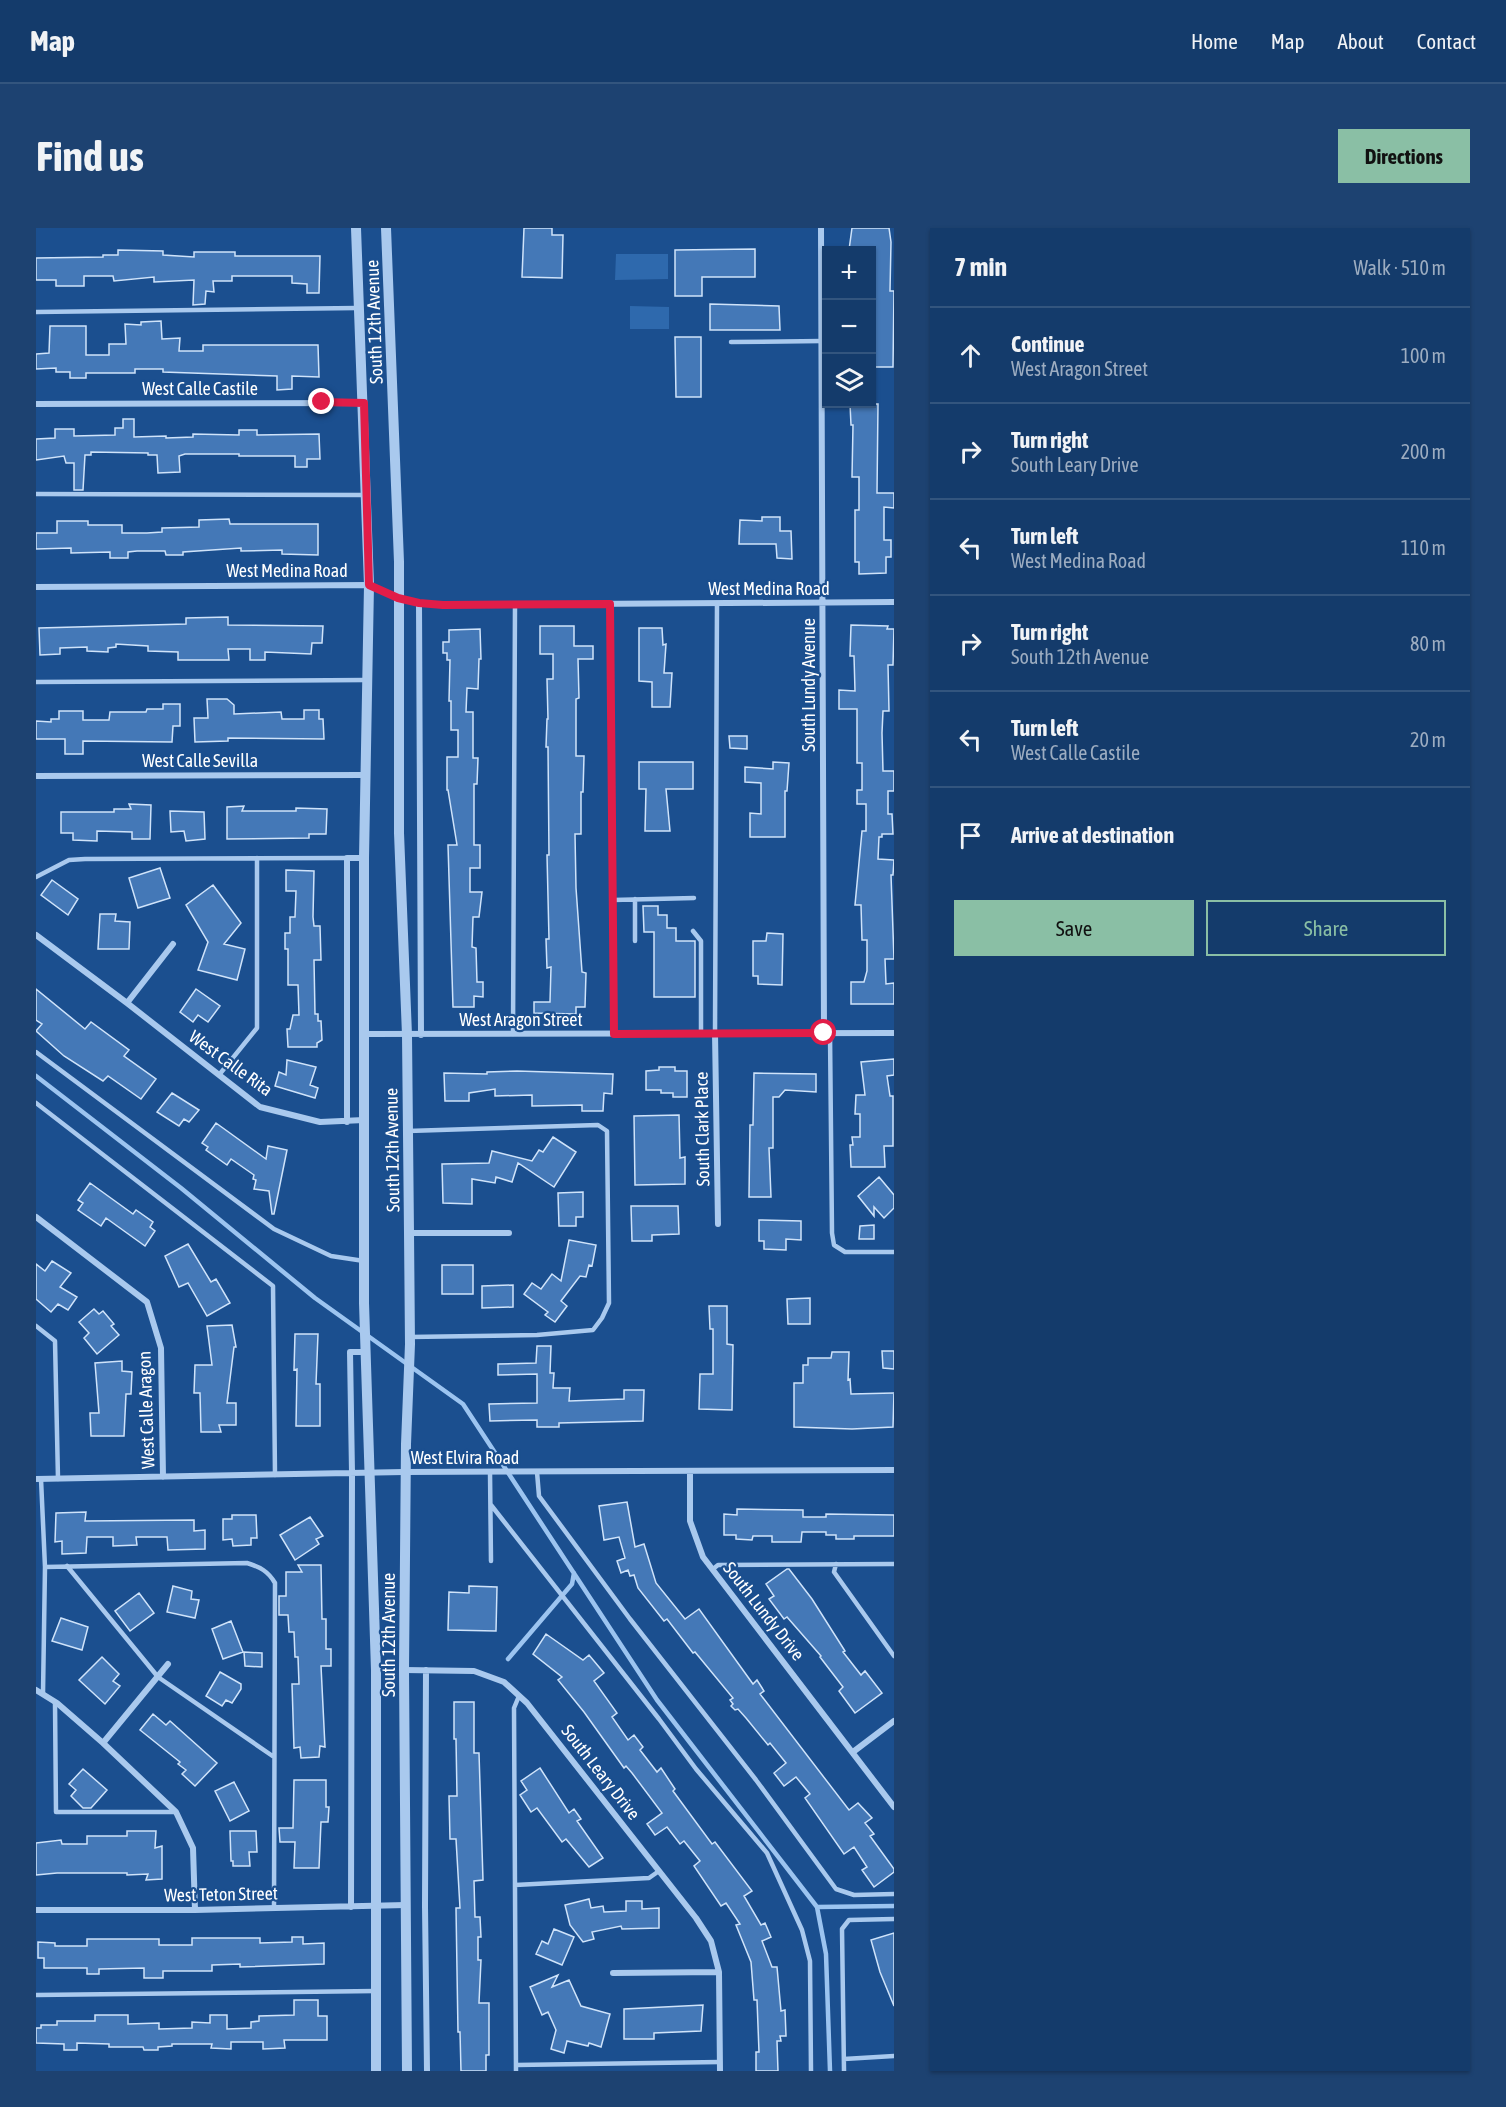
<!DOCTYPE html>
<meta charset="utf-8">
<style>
:root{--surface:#143b6b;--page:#1d4271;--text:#f1f3f6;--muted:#9dadc1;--line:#33557e;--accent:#8abfa5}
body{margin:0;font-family:"Asap Condensed",sans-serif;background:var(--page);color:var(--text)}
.controls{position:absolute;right:18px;top:18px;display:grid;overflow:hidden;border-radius:0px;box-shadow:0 2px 4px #0004}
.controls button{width:54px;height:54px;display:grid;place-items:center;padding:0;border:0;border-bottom:2px solid var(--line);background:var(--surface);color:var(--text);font:30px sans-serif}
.stop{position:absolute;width:18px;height:18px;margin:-14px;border:4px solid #e11d48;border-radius:50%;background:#fff}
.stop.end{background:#e11d48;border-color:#fff;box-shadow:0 2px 6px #0008}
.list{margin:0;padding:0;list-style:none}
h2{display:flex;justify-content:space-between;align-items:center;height:78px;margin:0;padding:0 24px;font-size:26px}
h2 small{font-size:20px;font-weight:400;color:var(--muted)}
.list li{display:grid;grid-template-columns:39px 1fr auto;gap:18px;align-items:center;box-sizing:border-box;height:96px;padding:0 24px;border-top:2px solid var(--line)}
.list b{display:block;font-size:22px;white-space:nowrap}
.list p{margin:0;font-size:20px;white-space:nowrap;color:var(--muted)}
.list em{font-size:20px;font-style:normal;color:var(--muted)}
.actions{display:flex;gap:12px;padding:18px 24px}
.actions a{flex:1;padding:14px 0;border:2px solid var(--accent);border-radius:0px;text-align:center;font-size:21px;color:var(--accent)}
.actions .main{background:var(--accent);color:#111}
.icon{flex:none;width:33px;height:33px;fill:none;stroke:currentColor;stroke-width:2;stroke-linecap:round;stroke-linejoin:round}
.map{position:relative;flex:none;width:858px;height:1843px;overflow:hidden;border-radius:0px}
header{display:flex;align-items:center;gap:36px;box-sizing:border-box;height:84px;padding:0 30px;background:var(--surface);border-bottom:2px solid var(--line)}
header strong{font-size:28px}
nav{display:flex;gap:33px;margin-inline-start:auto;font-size:21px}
.intro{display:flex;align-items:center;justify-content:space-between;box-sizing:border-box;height:144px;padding:0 36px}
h1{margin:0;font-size:42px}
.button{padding:15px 27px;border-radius:0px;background:var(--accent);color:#111;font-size:21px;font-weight:700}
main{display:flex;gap:36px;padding:0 36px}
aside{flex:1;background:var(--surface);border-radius:0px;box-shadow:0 2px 4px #0004}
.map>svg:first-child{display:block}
.green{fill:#2e69ad}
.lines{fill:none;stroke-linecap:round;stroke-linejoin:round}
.stream{stroke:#9cc4f0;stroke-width:4.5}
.building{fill:#4478b7;stroke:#cfe3fa;stroke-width:1.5}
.service{stroke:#a9c9ee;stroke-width:4.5}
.minor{stroke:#a9c9ee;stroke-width:6}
.tertiary{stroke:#a9c9ee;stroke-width:10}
.route{stroke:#e11d48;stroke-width:8}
.labels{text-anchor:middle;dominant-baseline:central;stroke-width:4.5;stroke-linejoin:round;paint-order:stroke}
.street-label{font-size:18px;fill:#fff;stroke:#1b4f8f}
</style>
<header>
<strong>Map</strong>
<nav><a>Home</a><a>Map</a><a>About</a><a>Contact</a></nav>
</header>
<div class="intro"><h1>Find us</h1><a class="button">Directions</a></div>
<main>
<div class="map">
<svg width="858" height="1843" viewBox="0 0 858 1843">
<rect width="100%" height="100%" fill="#1b4f8f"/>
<path class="green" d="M580 26H632V51L579 52Z
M594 78 633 79V101H594Z"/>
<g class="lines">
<path class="stream" d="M0 848 145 960 279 1070 427 1176 621 1472 781 1679 790 1726 794 1843
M472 1431 536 1356 538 1345
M781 1679 858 1678"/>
</g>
<path class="building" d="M488 0H516V7H527L526 50 486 49Z
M816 0H853L855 14 854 63H858L857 139H836V22H813Z
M719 21V49H666V68H639V22Z
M82 22 127 23V27L158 29V24H199V28H284L283 65H271V56L256 55V48H196V53H177L178 64 170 63 169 76 157 77 158 52 118 54V49L78 53 77 48H48V58H20V52H0V30L67 29V27H82Z
M674 76 743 78 744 102H674Z
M125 93 126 111 144 110 143 123H167V117H282L283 149 256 148V161L241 162V148L127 144V141H99V145H50V150H34V144H20V140L0 141V126L13 125 14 98H50V127H73V116H90L89 96 105 97V94Z
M639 109H665V169H640Z
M814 176H842L841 265H858V280L848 279V312H855V329H850V345L823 346V334H819V282H823V249H816L817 197H815Z
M87 191H98V209L130 208V210L157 209V206L203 207V202H221V207L283 206 284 231H271V239H259V228H203V226H149L143 228 144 244 122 245 121 227H112V225L55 224V227H49L47 262H38V235H30L28 228 0 232V211L19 210V201H38V208L79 207V200H87Z
M726 289H744V303H755L756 331 741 330 740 316H703L704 292 726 293Z
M193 291 194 296H282V327L246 326V322L205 323V320L147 324V327H130L129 323H101L92 324V330H74V324L35 325V320L0 321V305H21V293H52V297H86V305H111L126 304V300L163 299V292Z
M192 389V397L287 398 286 415H276L275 426 229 424V432H214V421H192L193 432H142V424L112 423V418L80 416V419L72 420V424L51 423V419L24 420V426L4 427 3 400 150 396V390Z
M815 397 852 398 851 401H858L857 437H852L853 483H847L846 505 847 543H858V563H852V586H856L857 606H846V609H843L842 631 858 632 857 647H855L858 731H849L850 756 858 755V776H815V754H828L831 743V712H826L825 677H819L826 603H830V576H821V562H826V535H821V481H803V462L819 463 818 428H814Z
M504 398H538V418H557V431H542L543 470 540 471V528H548L547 564H545V606H539L540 660 546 744 550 745 549 779H540V786L498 785V774H514L515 739 511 740 510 711H513L511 627H513L512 519H510L511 491H512L511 451H517V426H504Z
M603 400H626L627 417 630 416 628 445H636L634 479H616V454L603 453Z
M444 401 445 431H443L442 461 431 460 430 484H437V530H442L441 556H438V617H444V640H434V664H446L443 689H437L436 719 440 720 441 754H447V769L438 768V779H417L412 617H421L412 562H411V529H422V502H415V473H413L414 432H411V425H407V414H413V402Z
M171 471H191L198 477V486L245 484 246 491H268V482H283V491H287L288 511 192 510V513L159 514 158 490H172Z
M127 476H144V498H137L136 514 47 513V526H29V511H0V493L15 494V491H23V483H47V492H73L74 484H110L111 481H127Z
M693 508H711V521L694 520Z
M603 534H657V561H630L634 603H609L610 561H603Z
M737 534 753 535 751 563H749V609H714V585L725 586V555L709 554V539L737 541Z
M93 576 115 577 114 611H96V604L61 603V613L37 612V605H25V584H78V581H95Z
M208 578 206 583H260V580L291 581 290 606H273V610L191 611V579Z
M134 583 168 584 169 611 150 613 148 603 135 604Z
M124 640 134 670 102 680 93 650Z
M250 642 278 643 277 689 278 698H284L285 732H278L279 786H282V793H285L286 812 281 815V819H252L251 801H254L257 787H263L262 757H252V721H249V705H254V689H259L260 663H250Z
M16 652 42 671 32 687 5 667Z
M177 657 205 695 188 716 209 721 201 752 162 742 172 714 150 677Z
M607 678H622V687H631V700H640V713H659V769H618V704H608Z
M64 686H80L79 693 94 694 93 721H62Z
M731 705 747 706 746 757 722 756V748H717V713H730Z
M0 761 49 801 55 794 93 822 88 828 120 851 105 871 72 848 67 853 28 828 0 803 6 796 0 792Z
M160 761 184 778 172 794 162 787 157 794 144 784Z
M858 831V847L851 848 854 868H857V918H848L849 939H815L814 917H817L816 909H824V886H819L820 867H829L825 834Z
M251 832 280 839 274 857 282 860 279 870 239 858 243 844 250 847Z
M623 839H639V843H651V869H637V865H625V862H610V843L623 842Z
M481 843 577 846 576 866 568 865 567 883H546V877L496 878V867L459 868V861L433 865V873H409L408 845 451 846V844Z
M718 845 780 846V864L749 862 743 869H737V920H733L735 969H713L714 897H717Z
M136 865 163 882 153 894 148 891 143 898 121 884Z
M643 887 644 930 649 929V956L599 957 598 888Z
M180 895 230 931 232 918 251 922 238 986H236L233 963 218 961 220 952 217 951 218 947 195 931 191 937 170 922 172 919 166 915Z
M517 909 540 924 518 959 482 935 476 954 460 949 459 955 436 951V976L407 975 406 936 453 935 456 923 496 933 503 922 507 924Z
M843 949 858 967V980L848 990 838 979V988L822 968Z
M54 955 97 986 100 982 117 994 114 999 119 1003 109 1018 70 990 65 998 42 982 47 975 42 972Z
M547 964V989H540V998H523L522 965Z
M595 978H642L643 1006 616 1007V1013H596Z
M723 992 765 993V1012L750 1011V1022L728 1021V1013H723Z
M838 997V1011H823L824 998Z
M533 1012 560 1017 556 1038 553 1037 550 1049 544 1048 525 1073 531 1078 519 1094 509 1087 512 1084 488 1066 496 1055 505 1061 516 1046 525 1053Z
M152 1016 175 1054 180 1051 194 1075 171 1088 152 1055 143 1059 129 1028Z
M16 1033 35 1045 24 1059 41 1069 32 1082 22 1076 15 1084 0 1071V1036L9 1043Z
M406 1037H437V1066H406Z
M477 1057V1079L446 1080V1058Z
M774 1070V1096H752L751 1071Z
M673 1078H691V1116L697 1117 696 1182 663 1181 664 1146H677V1101H674Z
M58 1081 63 1086 67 1083 78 1096 75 1098 83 1107 61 1126 48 1110 53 1105 43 1094Z
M196 1097 200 1119H198L191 1175H200V1197H183L185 1204H165L164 1165H158L159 1137H176L171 1098Z
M259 1106H282L280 1156H284V1198H260L261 1141 258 1142Z
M501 1118H515L514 1145H518L517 1160H534L533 1173 588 1171V1162H608L607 1193 523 1195V1199H501V1192L454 1193 453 1176 501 1175V1146L462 1147V1136L500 1135Z
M846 1123H858V1141L847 1140Z
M796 1124H813L812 1152 814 1151 815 1166 858 1165 857 1199 816 1201 758 1199V1155H767V1137H772V1130H795Z
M86 1133V1143L96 1144 95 1166H90L88 1208H55L54 1185H63L59 1135Z
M591 1274 599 1319 608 1316 620 1355 649 1391 663 1381 717 1456 721 1452 728 1463 724 1466 813 1582 822 1575 836 1590 829 1595 838 1606 834 1608 858 1641V1644L838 1659 826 1642 831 1639 818 1619 808 1626 769 1570 774 1566 760 1549 748 1558 738 1545 750 1535 734 1515 732 1517 710 1490 702 1481 699 1482 695 1478 697 1476 694 1472 697 1470 659 1424 657 1425 631 1391 628 1393 602 1360 598 1347 594 1348 592 1342 585 1345 581 1333 589 1330 583 1309 568 1312 563 1278Z
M701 1281 767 1282V1289H790V1286L858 1287V1308H818V1311H800V1307H790V1304H766L765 1314H736V1308H717L716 1312 700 1311V1307H688V1286L701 1287Z
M50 1284 49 1293 158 1292V1303L169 1302V1321L132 1322 131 1309H100L101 1317 77 1318V1309H51L50 1325 26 1326V1313L19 1314 20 1285Z
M196 1287H220L221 1310H215V1317L197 1318 196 1311 187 1312V1291H196Z
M274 1289 287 1308 280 1311 283 1316 259 1332 244 1307Z
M262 1337H285L286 1391H290V1421H295V1438H285L289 1519 284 1518 283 1529 265 1530 264 1519 258 1520 256 1456H263L262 1429H259L258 1404H253L252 1387H243V1368H250V1344H266Z
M751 1341H753L776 1371 809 1423 807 1424 825 1447 829 1443 846 1465 819 1485 803 1463 807 1459 784 1429 785 1428 751 1389 748 1391 733 1371 738 1368 730 1356Z
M137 1358 156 1363 155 1371 163 1372 159 1390 131 1384Z
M433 1358 461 1359 460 1403 412 1402 413 1364 433 1365Z
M103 1365 118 1385 94 1403 79 1383Z
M25 1390 52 1399 46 1422 16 1413Z
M195 1393 207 1424 187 1431 176 1401Z
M510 1406 547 1432 553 1427 568 1445 558 1453 581 1485 576 1489 592 1512 598 1507 607 1519 604 1522 621 1544 625 1540 639 1561 637 1563 676 1616 679 1614 716 1663 708 1668 725 1697 729 1695 735 1709 726 1713 736 1739H741L745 1783 749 1782 750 1808H744L745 1813H741L742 1843H720V1824H723L721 1772H718L715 1734 700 1697 704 1696 690 1675 685 1678 658 1638 664 1633 648 1613 644 1616 631 1599 619 1607 611 1596 626 1585 596 1545 590 1538 588 1540 548 1484 522 1452 526 1449 497 1426Z
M208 1424 226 1425V1439L209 1438Z
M66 1429 83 1446 77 1453 84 1458 69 1476 43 1452Z
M184 1444 205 1456V1461L196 1475 190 1472 186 1478 170 1468Z
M418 1474H438V1525H443L447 1652 438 1653 439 1689H444L445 1709H442V1732H445L443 1775H453V1827H450V1843H425L424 1804H422L420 1680H424L420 1611H414L413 1568H421L420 1511H418Z
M117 1486 130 1497 134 1493 181 1535 159 1558 146 1546 150 1542 142 1536 144 1534 104 1502Z
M504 1540 533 1585 538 1581 545 1591 541 1593 567 1630 553 1639 530 1611 526 1614 501 1580 495 1584 484 1567 491 1562 485 1553Z
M47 1541 71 1562 55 1580H47L35 1568 40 1562 33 1556Z
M258 1552H290V1579H293L292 1594H285L283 1640H258L259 1614H244L243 1600H257Z
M198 1554 213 1583 194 1593 179 1563Z
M91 1603H120L119 1620 126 1618V1651L110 1652 112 1646 91 1647V1645H21L0 1647V1615L25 1612 26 1616H51V1608H91Z
M194 1603H220L221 1624H213L214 1638H197V1633H195Z
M553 1671 555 1680 567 1678 568 1684 590 1683V1673H606V1681L623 1680V1700L586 1701 585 1698 556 1704 558 1711 547 1714 534 1697 529 1677Z
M518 1701 538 1709 526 1737 500 1726 506 1713 512 1716Z
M858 1705V1778L844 1744 835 1712Z
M256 1709H267V1716L288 1715V1736L204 1739V1736L176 1737V1743H127V1750H108V1740L63 1741V1746H51V1740H8V1730H2V1714L19 1715V1718H51V1711H123V1717H156V1710H224V1715L256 1714Z
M522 1747 516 1759 533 1752 545 1778 574 1786 565 1819 553 1815 552 1818 531 1813 528 1825 515 1821 520 1802 512 1784 506 1787 494 1759Z
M258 1772H282V1788H291V1812H248L249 1820 227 1821V1814H195V1821L175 1820 176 1816H136V1818L122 1819V1822H108L107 1819H73V1816L41 1815V1822H28V1816L0 1815V1800H5V1797H21V1793H59V1787H92V1796L123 1795V1801L156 1800V1794L174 1795V1787H191V1801L215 1800V1794L223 1793V1788L258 1787Z
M667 1777 665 1803 618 1805V1811H588V1781Z"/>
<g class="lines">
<path class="service" d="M0 84 321 80
M695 114 786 113
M0 266 328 267
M0 454 330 452
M0 649 33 632 49 631 311 630
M577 672 658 670
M657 703 665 713V805
M599 713V671
M679 805 681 375
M794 805 796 1005 798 1017 809 1024H858
M477 806 479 376
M0 824 238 1001 295 1028 328 1033
M183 847 221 800V630
M0 875 237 1058 239 1247
M372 903 562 897 571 903 573 1075 566 1090 557 1102 501 1107 374 1109
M0 1098 19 1113 22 1251
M454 1244 455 1333
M501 1244 503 1268 594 1391 720 1552 800 1661 818 1667 858 1666
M5 1251 9 1339
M455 1277 623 1491 660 1541 731 1625 766 1702 774 1733 775 1843
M800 1336 798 1344 858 1428
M31 1338 122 1449 238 1529
M677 1341 682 1337 858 1336
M7 1465 9 1339 211 1335C224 1339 232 1343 239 1355L238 1680
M19 1474 20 1584H140
M479 1657 613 1650 623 1643
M0 1767 340 1763
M808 1831 858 1828
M480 1837 684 1834
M480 1843 478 1480 483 1468
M808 1843 806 1701 813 1692 858 1691"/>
<path class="minor" d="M785 0 788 805
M0 176 327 175
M0 359 333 357 362 370 383 375 407 377 858 374
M383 375 385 807
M574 376 578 806
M0 548 329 547
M0 707 91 775 224 879 284 894 328 892
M91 775 137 716
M679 805 682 996
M328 806 858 805
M311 894V630H328
M0 989 111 1074 125 1120 127 1249
M373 1005H473
M654 1244V1293L667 1329 858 1579
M0 1251 368 1244 858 1242
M368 1442 438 1443 468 1454 491 1475 660 1690 675 1713 683 1744 684 1843
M390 1442 389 1678 391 1843
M0 1462 21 1475 67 1515 140 1584 157 1620 159 1682
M67 1515 132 1436
M817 1524 858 1493
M315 1679 316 1245 314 1124H329
M0 1682H159L370 1677
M577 1745 683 1744"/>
<path class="tertiary" d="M320 0 333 357 328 630V1075L340 1442V1843
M350 0 363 334V605L371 807 373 1005 374 1116 370 1216 368 1442 371 1843"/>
</g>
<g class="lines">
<path class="route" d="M286 174 328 175 333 357 362 370 383 375 407 377 574 376 578 806 788 805"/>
</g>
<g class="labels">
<g class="street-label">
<text transform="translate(338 94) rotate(-92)">South 12th Avenue</text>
<text x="164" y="160">West Calle Castile</text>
<text x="251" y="342">West Medina Road</text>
<text x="733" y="360">West Medina Road</text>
<text transform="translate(772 457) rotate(-90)">South Lundy Avenue</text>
<text x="164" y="532">West Calle Sevilla</text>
<text x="485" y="791">West Aragon Street</text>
<text transform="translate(195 835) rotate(36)">West Calle Rita</text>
<text transform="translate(666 901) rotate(-91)">South Clark Place</text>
<text transform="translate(356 922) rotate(-91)">South 12th Avenue</text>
<text transform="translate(110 1182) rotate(-92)">West Calle Aragon</text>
<text x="429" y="1229">West Elvira Road</text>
<text transform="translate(728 1383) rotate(52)">South Lundy Drive</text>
<text transform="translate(352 1407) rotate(-90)">South 12th Avenue</text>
<text transform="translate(565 1544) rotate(52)">South Leary Drive</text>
<text transform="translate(185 1666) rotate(-1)">West Teton Street</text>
</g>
</g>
</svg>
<div class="controls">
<button>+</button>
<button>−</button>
<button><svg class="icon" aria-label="layers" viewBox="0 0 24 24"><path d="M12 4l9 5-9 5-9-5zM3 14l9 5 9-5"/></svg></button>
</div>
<div class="stop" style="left:788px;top:805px"></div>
<div class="stop end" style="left:286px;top:174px"></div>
</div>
<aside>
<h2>7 min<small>Walk · 510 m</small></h2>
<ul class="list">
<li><svg class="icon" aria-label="ahead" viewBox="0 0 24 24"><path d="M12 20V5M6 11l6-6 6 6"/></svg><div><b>Continue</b><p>West Aragon Street</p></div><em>100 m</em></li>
<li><svg class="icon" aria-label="right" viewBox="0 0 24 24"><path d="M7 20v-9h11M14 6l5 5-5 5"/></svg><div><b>Turn right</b><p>South Leary Drive</p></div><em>200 m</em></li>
<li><svg class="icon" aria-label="left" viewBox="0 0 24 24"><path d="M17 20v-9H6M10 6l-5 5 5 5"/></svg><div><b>Turn left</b><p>West Medina Road</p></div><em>110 m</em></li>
<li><svg class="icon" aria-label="right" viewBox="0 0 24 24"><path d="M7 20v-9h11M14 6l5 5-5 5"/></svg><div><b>Turn right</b><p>South 12th Avenue</p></div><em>80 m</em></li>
<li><svg class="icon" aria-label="left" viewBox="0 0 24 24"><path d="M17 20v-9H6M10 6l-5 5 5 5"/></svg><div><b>Turn left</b><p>West Calle Castile</p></div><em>20 m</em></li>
<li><svg class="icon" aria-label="arrive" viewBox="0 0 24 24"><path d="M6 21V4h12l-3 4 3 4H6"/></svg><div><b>Arrive at destination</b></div></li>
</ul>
<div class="actions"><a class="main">Save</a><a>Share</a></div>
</aside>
</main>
